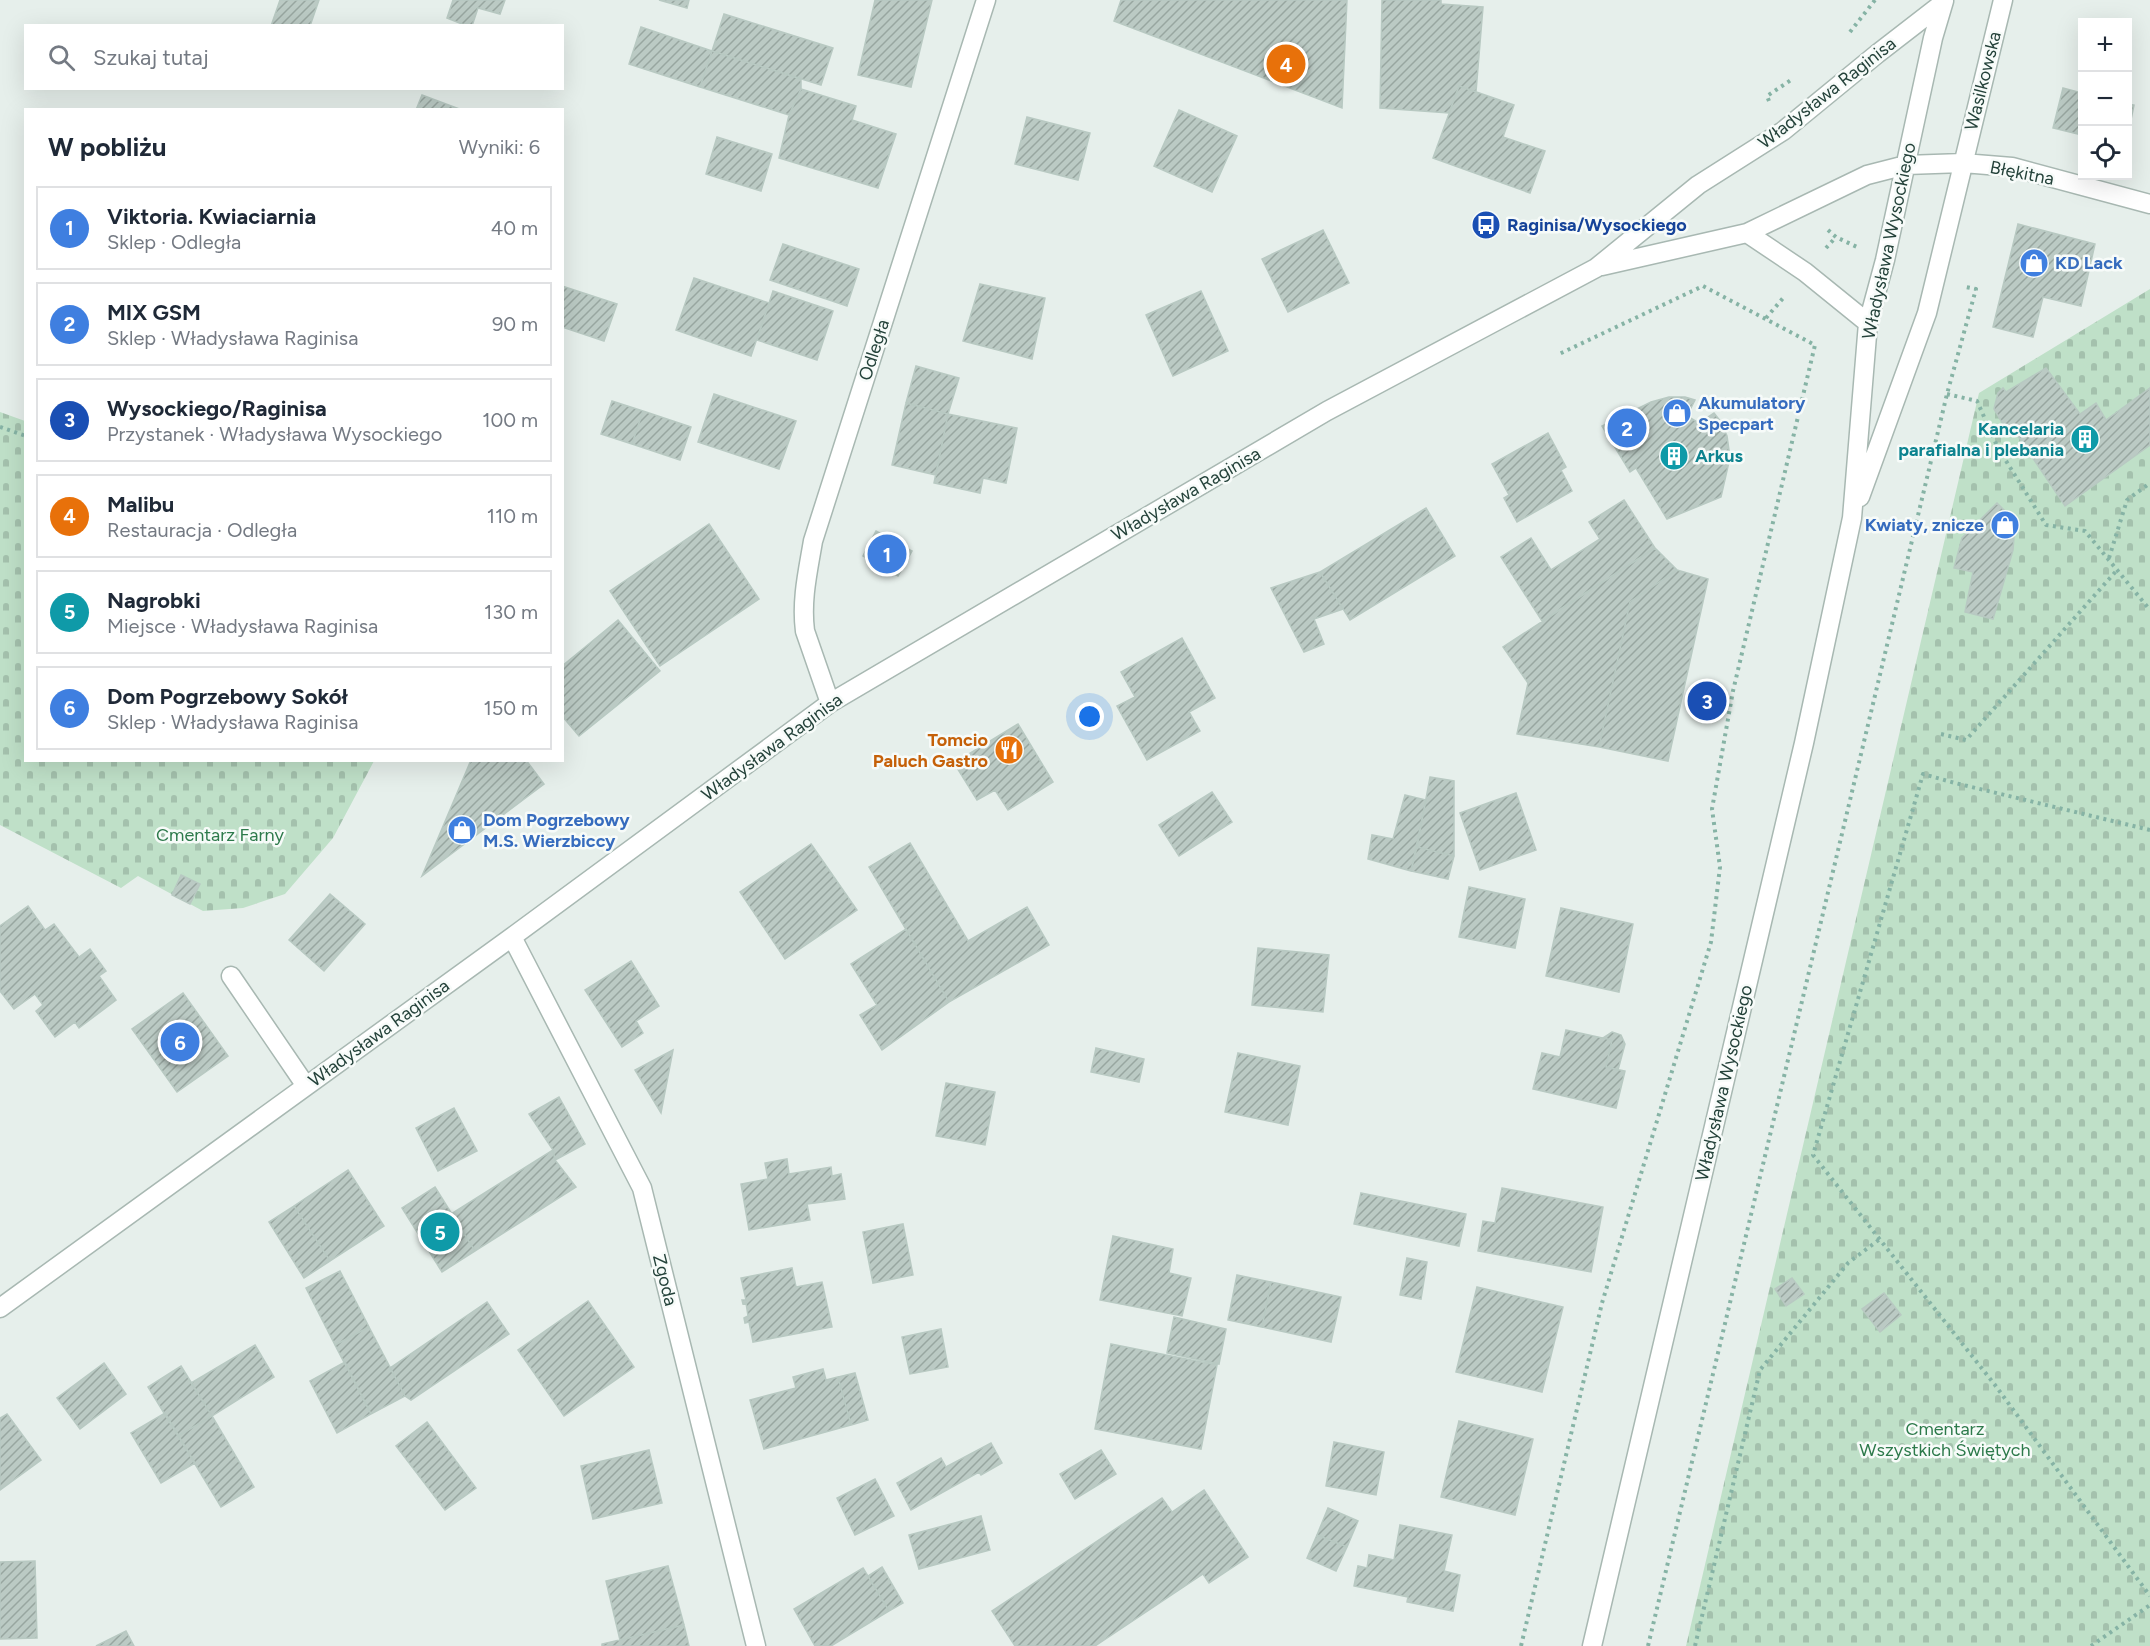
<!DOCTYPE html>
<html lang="pl">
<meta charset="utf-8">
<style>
:root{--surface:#fff;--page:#f6f6f7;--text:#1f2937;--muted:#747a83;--line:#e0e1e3;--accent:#d93025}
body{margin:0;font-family:Figtree,sans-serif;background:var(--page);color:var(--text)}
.controls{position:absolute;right:18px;top:18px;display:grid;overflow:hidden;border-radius:0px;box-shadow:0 6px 24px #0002}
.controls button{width:54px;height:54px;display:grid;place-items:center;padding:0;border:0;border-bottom:2px solid var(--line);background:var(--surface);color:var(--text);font:30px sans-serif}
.you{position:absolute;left:1090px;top:717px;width:21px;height:21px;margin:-15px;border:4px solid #fff;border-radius:50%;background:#1a73e8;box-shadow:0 0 0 9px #1a73e833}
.badge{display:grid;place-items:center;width:39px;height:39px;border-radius:50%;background:var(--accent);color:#fff;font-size:20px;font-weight:700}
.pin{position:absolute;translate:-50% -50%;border:3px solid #fff;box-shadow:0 2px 6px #0006}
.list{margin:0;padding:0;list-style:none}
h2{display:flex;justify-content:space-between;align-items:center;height:78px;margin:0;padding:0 24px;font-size:26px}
h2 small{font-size:20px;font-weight:400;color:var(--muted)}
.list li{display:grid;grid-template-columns:39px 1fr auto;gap:18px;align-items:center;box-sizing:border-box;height:84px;margin:0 12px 12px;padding:0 12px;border:2px solid var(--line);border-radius:0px}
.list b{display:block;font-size:22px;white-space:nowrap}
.list p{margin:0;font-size:20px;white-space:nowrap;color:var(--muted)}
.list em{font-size:20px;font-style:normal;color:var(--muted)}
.icon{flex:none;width:33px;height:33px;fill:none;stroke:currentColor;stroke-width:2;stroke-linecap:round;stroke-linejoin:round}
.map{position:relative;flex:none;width:2150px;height:1646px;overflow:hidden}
.search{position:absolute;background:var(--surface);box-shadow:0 6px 24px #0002;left:24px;top:24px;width:540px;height:66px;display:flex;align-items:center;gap:15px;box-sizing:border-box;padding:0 21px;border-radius:0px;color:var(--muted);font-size:22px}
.panel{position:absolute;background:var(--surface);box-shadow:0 6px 24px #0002;left:24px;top:108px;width:540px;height:654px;border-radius:0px}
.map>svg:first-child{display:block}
.cemetery{fill:url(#cemetery-stones)}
.building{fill:url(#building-hatch);stroke:#b8c9c2;stroke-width:1.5}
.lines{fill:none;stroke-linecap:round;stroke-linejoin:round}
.minor-casing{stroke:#a8b8b2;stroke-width:21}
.path{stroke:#86b3a5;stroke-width:4;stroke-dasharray:3 4.5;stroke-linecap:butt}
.minor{stroke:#fff;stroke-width:18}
.labels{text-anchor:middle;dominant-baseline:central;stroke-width:5;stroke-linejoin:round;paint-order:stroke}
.street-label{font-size:18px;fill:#24423a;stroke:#f7fbf9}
.transit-label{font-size:18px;font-weight:bold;fill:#164399;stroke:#f7fbf9;text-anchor:start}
.shop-label{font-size:18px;font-weight:bold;fill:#366cbe;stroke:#f7fbf9;text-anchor:start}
.culture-label{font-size:18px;font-weight:bold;fill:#0d838f;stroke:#f7fbf9;text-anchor:end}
.food-label{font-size:18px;font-weight:bold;fill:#c56008;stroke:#f7fbf9;text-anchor:end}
.park-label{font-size:18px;fill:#2d7a4b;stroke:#f7fbf9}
</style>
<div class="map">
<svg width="2150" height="1646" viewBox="0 0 2150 1646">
<defs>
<pattern id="cemetery-stones" width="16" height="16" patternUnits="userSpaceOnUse" patternTransform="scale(1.5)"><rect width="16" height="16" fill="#bfe0c8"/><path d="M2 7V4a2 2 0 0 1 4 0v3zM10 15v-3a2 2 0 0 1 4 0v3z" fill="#a4c1ad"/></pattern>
<pattern id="building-hatch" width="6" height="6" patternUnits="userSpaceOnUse" patternTransform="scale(1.5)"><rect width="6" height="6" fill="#bbcac4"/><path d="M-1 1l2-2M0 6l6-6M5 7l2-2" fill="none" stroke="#98a6a0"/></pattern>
</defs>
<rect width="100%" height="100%" fill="#e6efeb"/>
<path class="cemetery" d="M2150 289V1646H1686L1979 393Z
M0 412 25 421 26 760 374 761 333 838 285 894 243 908 203 911 138 876 121 888 0 825Z"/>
<path class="building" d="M280 0H319L310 26H271Z
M453 0H505L500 14 478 8 472 26H467L447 18Z
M659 0H689L687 8Z
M875 0H932L911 87 858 75Z
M1121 0H1347L1342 108 1114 21Z
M1382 0H1441V4L1483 7 1476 92 1459 86 1449 113 1380 108Z
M724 14 833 48 821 85 712 51Z
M641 27 712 51 700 87 629 64Z
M712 51 801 79V89L789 115 700 87Z
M1459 86 1514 105 1503 137 1545 151 1530 193 1433 158Z
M2063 88 2082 93V135L2053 128Z
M801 89 856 106 852 120 896 134 878 188 779 158 789 115Z
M422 95 462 110H416Z
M2128 104 2134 105 2128 134Z
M1179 110 1237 136 1212 192 1154 166Z
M1027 117 1090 133 1078 180 1015 164Z
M717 137 772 154 761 191 706 174Z
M2018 224 2095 244 2081 306 2043 297 2033 337 1993 327Z
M1323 230 1349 283 1288 312 1262 259Z
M783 244 859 269 847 306 770 280Z
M694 278 769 303 751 356 676 330Z
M980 284 1045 298 1032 359 963 341Z
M562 286 617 304 604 341 562 327Z
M773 291 833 311 817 360 757 340Z
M1201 291 1228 351 1173 376 1146 315Z
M916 366 959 378 948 414 906 403Z
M2046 368 2080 414 2096 403 2106 420 2150 388V445L2065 506 2014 430 2008 433 1994 409 1998 393 2003 388 2006 392Z
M714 394 796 421 779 469 698 442Z
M1669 397H1685L1695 400 1687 416 1699 423 1714 413 1721 422 1727 436 1729 450V462L1721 497 1667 519 1636 468 1630 472 1602 426 1651 402Z
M612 401 643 411 632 444 601 434Z
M906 403 948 414 936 475 892 465Z
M643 411 691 427 680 460 632 444Z
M948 414 1017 428 1006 483 983 478 980 493 934 483Z
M1548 433 1566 467 1561 470 1572 491 1517 522 1504 498 1509 495 1492 464Z
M1624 500 1655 548 1542 621 1501 557 1531 538 1551 570 1600 539 1589 522Z
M1997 503 2005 511 2012 524 2014 537 2013 550 1993 619 1965 612 1973 572 1954 568 1962 538Z
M1426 508 1455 556 1350 620 1320 572Z
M709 524 759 599 660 666 610 591Z
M876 531 912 551 898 576 863 556Z
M1655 548 1677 570 1630 602 1599 747 1517 734 1528 683 1503 647Z
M1677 570 1708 579 1668 761 1599 747 1630 602Z
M1320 572 1343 609 1314 619 1324 644 1304 652 1271 588Z
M618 620 660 671 579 736 562 716V666Z
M1182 638 1215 698 1189 712 1200 731 1147 760 1117 706 1135 697 1121 672Z
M1018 724 1053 782 1008 810 995 790 977 800 954 763Z
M471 760H526L544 784 422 876Z
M1430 777 1454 781V856L1417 847Z
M1212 792 1232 822 1179 856 1159 825Z
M1516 793 1536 850 1480 870 1460 813Z
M1405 795 1426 800 1411 871 1368 859 1372 835 1393 839Z
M910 843 968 941 1027 907 1049 945 949 1002 869 867Z
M811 844 857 910 785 959 740 892Z
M1417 847 1454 856 1448 879 1411 871Z
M181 875 200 884 190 904 172 895Z
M1469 887 1525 899 1515 948 1459 937Z
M330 894 365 924 324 971 289 940Z
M28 906 45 930 54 924 79 957 90 949 106 971 99 976 116 1000 79 1028 75 1022 55 1037 36 1011 43 1005 35 994 14 1009 0 991V926Z
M1561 908 1633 924 1619 992 1546 976Z
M906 929 949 1002 882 1050 860 1015 877 1005 851 964Z
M1258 948 1329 955 1323 1012 1252 1005Z
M631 961 659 1006 636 1021 643 1033 622 1047 585 990Z
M183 993 228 1056 177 1092 132 1029Z
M1566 1030 1612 1040 1606 1067 1625 1071 1616 1108 1533 1089 1542 1053 1560 1057Z
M1612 1032 1621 1035 1625 1044 1618 1070 1606 1067 1612 1040 1603 1038Z
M1096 1048 1144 1059 1139 1082 1091 1072Z
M673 1050 661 1113 635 1070Z
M1238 1053 1300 1066 1288 1125 1225 1112Z
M946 1083 995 1092 985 1145 936 1136Z
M559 1097 585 1144 555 1160 553 1150 529 1114Z
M454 1108 477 1151 438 1171 416 1128Z
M553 1150 555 1160 576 1187 475 1251 451 1214Z
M787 1159 789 1174 831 1167 832 1176 841 1174 845 1199 807 1204 810 1220 749 1230 741 1184 768 1179 765 1163Z
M348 1170 384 1226 330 1261 294 1206Z
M435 1187 475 1251 442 1272 402 1208Z
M1502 1188 1603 1207 1591 1272 1478 1251 1483 1221 1495 1223Z
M1361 1193 1466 1214 1459 1246 1354 1224Z
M294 1206 330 1261 304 1278 269 1222Z
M903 1224 913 1275 873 1283 863 1232Z
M1113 1236 1173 1249 1169 1273 1191 1278 1182 1316 1100 1300Z
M1407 1258 1427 1262 1421 1299 1400 1295Z
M792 1268 796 1287 822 1282 832 1327 753 1342 749 1322 745 1323 744 1318 748 1316 746 1303 743 1304 742 1300H746L741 1278Z
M340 1271 369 1327 335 1345 306 1288Z
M1237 1275 1271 1282 1262 1327 1228 1320Z
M1792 1278 1804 1294 1786 1306 1775 1289Z
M1271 1282 1341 1297 1331 1342 1262 1327Z
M1477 1287 1563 1307 1542 1392 1456 1372Z
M1884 1293 1901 1315 1880 1332 1862 1309Z
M588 1301 634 1367 564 1416 518 1350Z
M487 1302 509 1334 411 1400 405 1396 390 1368Z
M1174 1317 1226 1329 1219 1364 1167 1353Z
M369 1327 405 1396 371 1414 335 1345Z
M941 1329 948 1367 910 1374 902 1337Z
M1111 1344 1217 1365 1201 1449 1095 1429Z
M255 1345 274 1377 212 1416 191 1383Z
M345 1362 371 1414 337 1433 310 1381Z
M104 1363 126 1394 80 1429 57 1398Z
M181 1366 212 1416 178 1436 148 1387Z
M823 1369 826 1380 838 1377 851 1425 764 1449 750 1400 796 1388 793 1377Z
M855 1373 868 1420 851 1425 838 1377Z
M165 1413 195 1463 161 1483 131 1433Z
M7 1414 41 1460 0 1490V1418Z
M212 1416 254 1487 221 1507 178 1436Z
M1459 1421 1533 1439 1515 1515 1441 1497Z
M427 1422 476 1488 445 1510 396 1446Z
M1334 1442 1384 1452 1376 1495 1326 1486Z
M991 1443 1002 1463 981 1475 979 1472 911 1510 897 1483 941 1458 946 1467Z
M649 1450 662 1503 593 1519 581 1466Z
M1101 1450 1116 1474 1075 1499 1060 1474Z
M875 1479 894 1516 855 1535 837 1498Z
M1204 1490 1248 1557 1209 1583 1203 1574 1095 1646H1015L992 1611 1162 1498 1172 1512Z
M1328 1508 1358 1521 1347 1547 1317 1535Z
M981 1516 990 1550 919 1569 909 1535Z
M1400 1525 1452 1535 1444 1571 1460 1575 1453 1611 1407 1602 1408 1597 1354 1586 1358 1566 1367 1568 1369 1555 1394 1560Z
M1317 1535 1347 1547 1336 1571 1307 1558Z
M35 1561 37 1638 0 1639V1562Z
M668 1566 684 1625 620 1640 606 1581Z
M882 1567 903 1603 889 1611 868 1576Z
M863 1568 889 1611 831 1646H815L794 1609Z
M684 1625 689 1646H602V1644Z
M126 1631 134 1646H96Z"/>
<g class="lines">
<g class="minor-casing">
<path id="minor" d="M1747 233 1805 272 1868 323
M1602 266 1747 233 1867 175 1906 165 1963 163 2012 167 2150 204
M1860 497 1927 313 2003 0
M830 703 805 631C801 600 808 571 813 541L986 0
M512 937 642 1188 756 1646
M231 976 306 1086
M0 1308 512 937 830 703 1327 411 1596 268 1698 185 1783 131 1877 54 1943 3
M1592 1646 1804 743 1852 518 1868 323 1885 260 1933 38 1944 1"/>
</g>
<path class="path" d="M1850 32 1875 0
M1769 101 1767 96 1791 80
M1828 230 1836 237 1857 247
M1826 248 1836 237
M1766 318 1784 297
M1947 394 1977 401 1998 448 2046 525 2085 531 2150 610
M0 427 26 436
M2109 558 2127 500 2150 483
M1941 734 1966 740 2118 569
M2150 830 1955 783 1923 774 1813 1155 1995 1385 2150 1596
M1521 1646 1602 1303 1711 942 1720 867 1712 809 1733 691 1815 345 1703 286 1557 355
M1648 1646 1947 394 1976 289 1966 287
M1695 1646 1760 1370 1848 1263 1880 1239
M2091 1646 2150 1605"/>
<use href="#minor" class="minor"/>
</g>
<defs>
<g id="bus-disc" transform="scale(1.5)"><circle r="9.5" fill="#1a4fb4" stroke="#f7fbf9"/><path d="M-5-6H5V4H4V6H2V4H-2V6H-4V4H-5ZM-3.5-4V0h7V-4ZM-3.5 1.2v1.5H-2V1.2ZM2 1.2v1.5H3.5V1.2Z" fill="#fff"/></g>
<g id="shop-disc" transform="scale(1.5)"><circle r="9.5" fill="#3f7fe0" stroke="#f7fbf9"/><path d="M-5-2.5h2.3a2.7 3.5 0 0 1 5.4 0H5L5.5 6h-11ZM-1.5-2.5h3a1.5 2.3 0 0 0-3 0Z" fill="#fff"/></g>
<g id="building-disc" transform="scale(1.5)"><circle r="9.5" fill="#0f9aa8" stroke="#f7fbf9"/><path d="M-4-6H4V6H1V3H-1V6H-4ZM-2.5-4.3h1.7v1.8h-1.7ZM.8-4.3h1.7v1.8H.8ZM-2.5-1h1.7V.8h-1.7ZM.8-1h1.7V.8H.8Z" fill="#fff"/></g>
<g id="restaurant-disc" transform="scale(1.5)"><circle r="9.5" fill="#e8710a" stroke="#f7fbf9"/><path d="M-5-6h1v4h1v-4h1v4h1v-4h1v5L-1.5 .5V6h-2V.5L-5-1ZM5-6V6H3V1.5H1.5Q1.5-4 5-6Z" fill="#fff"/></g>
</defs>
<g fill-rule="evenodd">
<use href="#bus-disc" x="1486" y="225"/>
<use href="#shop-disc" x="2034" y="263"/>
<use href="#shop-disc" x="1677" y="413"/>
<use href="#building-disc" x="2085" y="439"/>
<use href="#building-disc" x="1674" y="456"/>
<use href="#shop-disc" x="2005" y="525"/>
<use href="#restaurant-disc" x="1009" y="750"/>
<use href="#shop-disc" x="462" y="830"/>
</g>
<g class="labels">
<g class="street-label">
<text transform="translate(1983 81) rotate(-76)">Wasilkowska</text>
<text transform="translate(1827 93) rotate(-38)">Władysława Raginisa</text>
<text transform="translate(2022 173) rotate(11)">Błękitna</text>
<text transform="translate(1889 241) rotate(-78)">Władysława Wysockiego</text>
<text transform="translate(874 350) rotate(-72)">Odległa</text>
<text transform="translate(1186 494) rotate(-30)">Władysława Raginisa</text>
<text transform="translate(772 747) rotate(-36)">Władysława Raginisa</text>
<text transform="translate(379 1033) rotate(-36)">Władysława Raginisa</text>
<text transform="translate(1724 1083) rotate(-77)">Władysława Wysockiego</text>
<text transform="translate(665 1280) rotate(76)">Zgoda</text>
</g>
<g class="transit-label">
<text x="1507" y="225">Raginisa/Wysockiego</text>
</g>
<g class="shop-label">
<text x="2055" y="263">KD Lack</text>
<text x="1698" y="403">Akumulatory<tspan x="1698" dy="21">Specpart</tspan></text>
<text x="1984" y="525" text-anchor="end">Kwiaty, znicze</text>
<text x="483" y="820">Dom Pogrzebowy<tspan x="483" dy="21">M.S. Wierzbiccy</tspan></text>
</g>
<g class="culture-label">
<text x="2064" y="429">Kancelaria<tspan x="2064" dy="21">parafialna i plebania</tspan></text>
<text x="1695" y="456" text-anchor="start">Arkus</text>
</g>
<g class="food-label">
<text x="988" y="740">Tomcio<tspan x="988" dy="21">Paluch Gastro</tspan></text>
</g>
<g class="park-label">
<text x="220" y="835">Cmentarz Farny</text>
<text x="1945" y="1429">Cmentarz<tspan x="1945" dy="21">Wszystkich Świętych</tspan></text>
</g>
</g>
</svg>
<div class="controls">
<button>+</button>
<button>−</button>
<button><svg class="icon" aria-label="locate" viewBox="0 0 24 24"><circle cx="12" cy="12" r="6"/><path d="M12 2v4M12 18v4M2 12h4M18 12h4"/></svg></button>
</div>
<div class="you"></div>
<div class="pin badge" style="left:887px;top:554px;background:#3f7fe0">1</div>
<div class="pin badge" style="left:1627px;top:428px;background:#3f7fe0">2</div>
<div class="pin badge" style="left:1707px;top:701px;background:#1a4fb4">3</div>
<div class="pin badge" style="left:1286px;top:64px;background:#e8710a">4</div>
<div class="pin badge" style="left:440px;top:1232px;background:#0f9aa8">5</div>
<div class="pin badge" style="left:180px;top:1042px;background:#3f7fe0">6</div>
<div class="search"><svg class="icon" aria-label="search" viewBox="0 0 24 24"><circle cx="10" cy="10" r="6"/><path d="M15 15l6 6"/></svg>Szukaj tutaj</div>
<section class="panel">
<h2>W pobliżu<small>Wyniki: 6</small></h2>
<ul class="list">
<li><span class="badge" style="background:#3f7fe0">1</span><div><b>Viktoria. Kwiaciarnia</b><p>Sklep · Odległa</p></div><em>40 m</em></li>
<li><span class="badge" style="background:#3f7fe0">2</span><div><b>MIX GSM</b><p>Sklep · Władysława Raginisa</p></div><em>90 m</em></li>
<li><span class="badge" style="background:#1a4fb4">3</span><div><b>Wysockiego/Raginisa</b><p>Przystanek · Władysława Wysockiego</p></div><em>100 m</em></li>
<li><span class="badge" style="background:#e8710a">4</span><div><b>Malibu</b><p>Restauracja · Odległa</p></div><em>110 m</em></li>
<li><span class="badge" style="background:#0f9aa8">5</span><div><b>Nagrobki</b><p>Miejsce · Władysława Raginisa</p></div><em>130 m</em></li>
<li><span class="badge" style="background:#3f7fe0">6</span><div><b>Dom Pogrzebowy Sokół</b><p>Sklep · Władysława Raginisa</p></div><em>150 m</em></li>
</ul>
</section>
</div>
